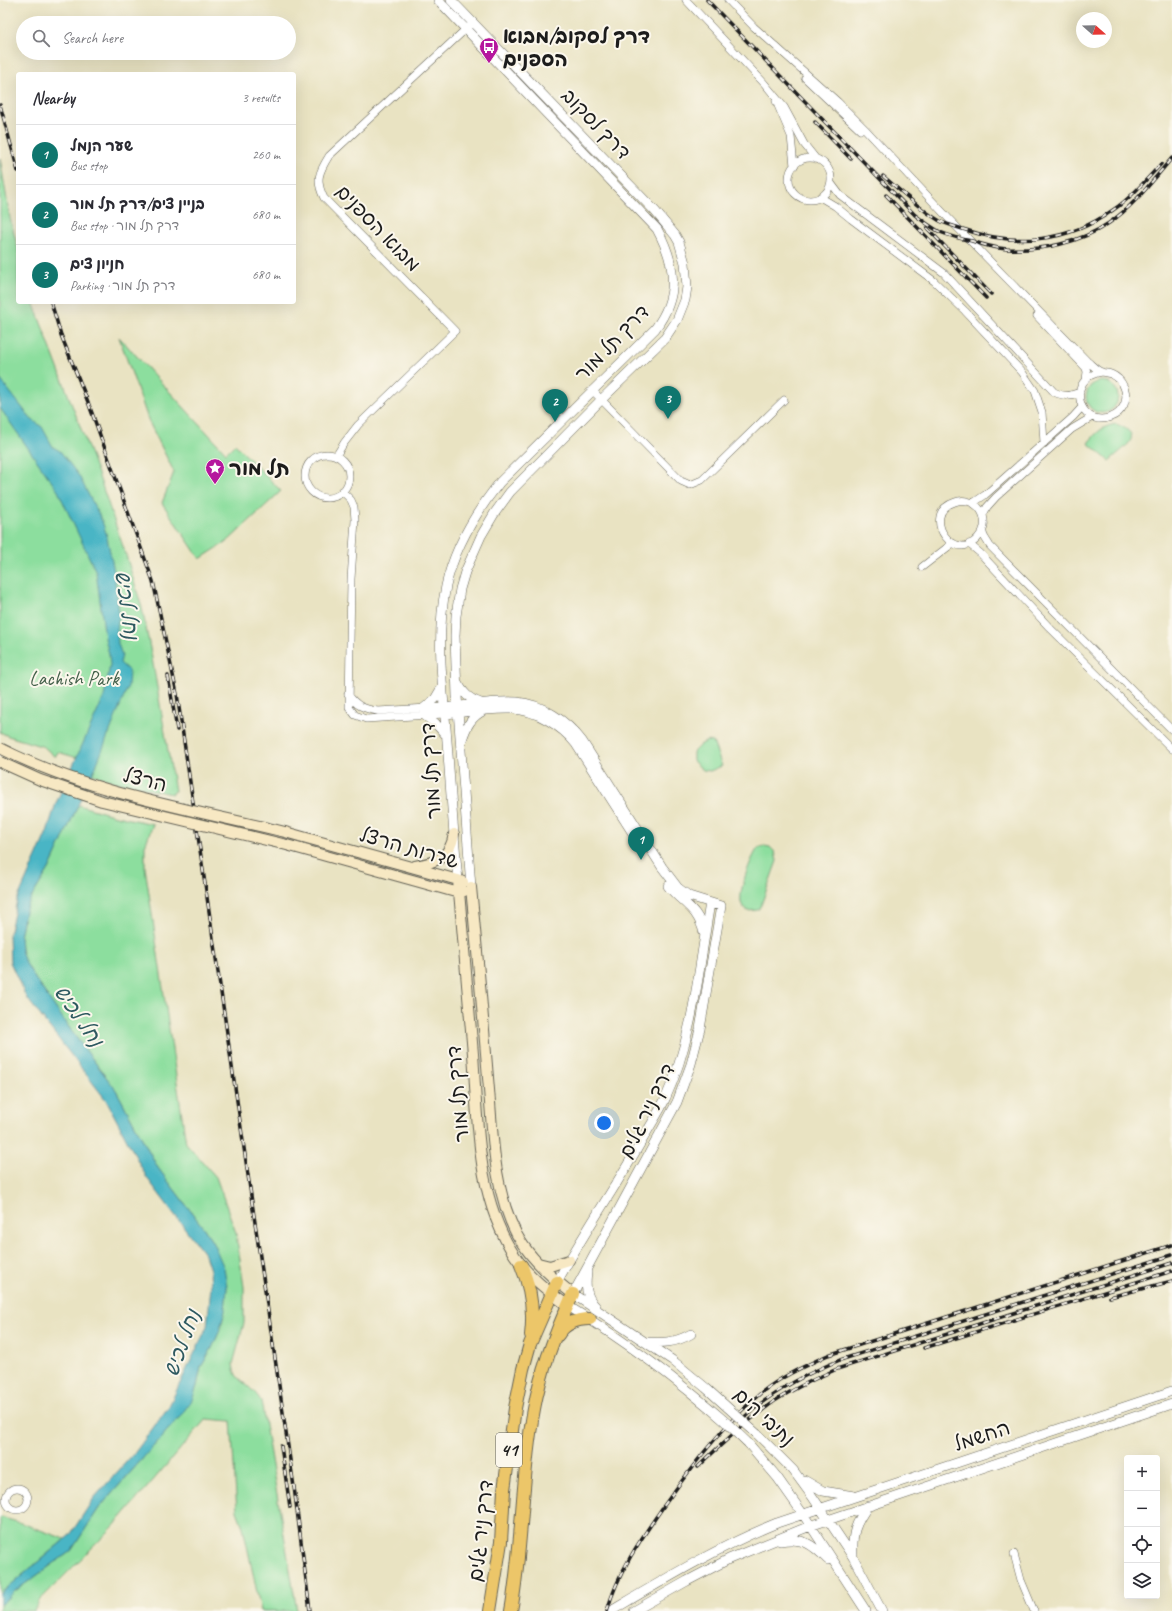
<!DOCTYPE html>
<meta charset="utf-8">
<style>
:root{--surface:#fff;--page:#f2f2f3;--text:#2b2b33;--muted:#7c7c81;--line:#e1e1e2;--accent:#0f766e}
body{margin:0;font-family:Caveat,"Playpen Sans Hebrew",sans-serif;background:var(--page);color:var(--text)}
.controls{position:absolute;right:12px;bottom:12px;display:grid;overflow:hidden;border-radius:4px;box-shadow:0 4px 16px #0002}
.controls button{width:36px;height:36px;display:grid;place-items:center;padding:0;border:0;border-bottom:1px solid var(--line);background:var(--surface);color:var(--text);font:20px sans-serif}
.compass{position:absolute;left:1076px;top:12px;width:36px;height:36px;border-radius:50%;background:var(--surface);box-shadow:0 4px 16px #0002;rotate:110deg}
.you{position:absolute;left:604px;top:1123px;width:14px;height:14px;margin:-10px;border:3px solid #fff;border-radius:50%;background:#1a73e8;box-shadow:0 0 0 6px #1a73e833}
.badge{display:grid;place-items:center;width:26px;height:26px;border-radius:50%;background:var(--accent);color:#fff;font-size:13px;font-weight:700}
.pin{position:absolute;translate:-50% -33px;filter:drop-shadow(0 1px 2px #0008)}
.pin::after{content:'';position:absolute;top:21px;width:14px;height:12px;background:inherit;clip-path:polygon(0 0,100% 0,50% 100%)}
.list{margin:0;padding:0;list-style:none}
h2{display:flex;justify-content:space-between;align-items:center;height:52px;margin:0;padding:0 16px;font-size:17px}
h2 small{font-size:13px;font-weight:400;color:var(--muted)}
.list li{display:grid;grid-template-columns:26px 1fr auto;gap:12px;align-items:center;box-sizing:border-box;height:60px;padding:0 16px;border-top:1px solid var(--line)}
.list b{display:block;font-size:15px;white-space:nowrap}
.list p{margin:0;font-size:13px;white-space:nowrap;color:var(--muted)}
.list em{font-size:13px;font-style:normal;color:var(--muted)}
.icon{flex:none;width:22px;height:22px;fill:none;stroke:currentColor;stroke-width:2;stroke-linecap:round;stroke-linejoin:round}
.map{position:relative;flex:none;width:1172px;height:1611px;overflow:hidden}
.search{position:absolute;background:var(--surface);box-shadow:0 4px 16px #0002;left:16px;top:16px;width:280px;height:44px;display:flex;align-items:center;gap:10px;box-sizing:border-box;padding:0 14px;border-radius:22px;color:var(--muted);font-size:15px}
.panel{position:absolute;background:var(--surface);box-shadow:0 4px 16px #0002;left:16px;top:72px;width:280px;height:232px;border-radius:4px}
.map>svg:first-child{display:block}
.green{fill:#8cde9e;stroke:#547d5d}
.water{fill:#49b5c5;stroke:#326870}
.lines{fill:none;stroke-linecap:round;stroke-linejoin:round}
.minor-casing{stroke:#646256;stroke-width:8}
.tertiary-casing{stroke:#646256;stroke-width:10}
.secondary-casing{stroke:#646256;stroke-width:12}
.trunk-casing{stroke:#646256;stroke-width:14}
.minor{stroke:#fff;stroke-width:7}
.tertiary{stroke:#fff;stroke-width:9}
.secondary{stroke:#f7e8c3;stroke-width:10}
.trunk{stroke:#ecc669;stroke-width:12}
.rail-casing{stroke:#1c1c1c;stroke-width:3.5}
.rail{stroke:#fbf7ec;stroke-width:2;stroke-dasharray:6;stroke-linecap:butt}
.tertiary-bridge-casing{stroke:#646256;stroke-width:10;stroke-linecap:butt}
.secondary-bridge-casing{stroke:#646256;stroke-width:12;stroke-linecap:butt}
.tertiary-bridge{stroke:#fff;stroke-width:9}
.secondary-bridge{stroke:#f7e8c3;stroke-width:10}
.labels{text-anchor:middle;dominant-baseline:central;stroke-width:4;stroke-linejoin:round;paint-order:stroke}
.shield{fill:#fbf7ec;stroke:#5f5e5a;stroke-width:1}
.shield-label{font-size:19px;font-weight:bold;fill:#1c1c1c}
.poi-label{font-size:20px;font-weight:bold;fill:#1c1c1c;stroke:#fbf7ec;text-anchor:start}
.street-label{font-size:20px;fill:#1c1c1c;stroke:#fbf7ec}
.park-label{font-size:20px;fill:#43604a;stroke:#fbf7ec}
.water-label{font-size:21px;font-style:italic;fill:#2e5960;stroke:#fbf7ec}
</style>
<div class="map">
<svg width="1172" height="1611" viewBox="0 0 1172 1611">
<rect width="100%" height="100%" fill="#fbf7ec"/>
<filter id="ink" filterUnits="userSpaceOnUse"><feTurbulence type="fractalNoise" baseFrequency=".025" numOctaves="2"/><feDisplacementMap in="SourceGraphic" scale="8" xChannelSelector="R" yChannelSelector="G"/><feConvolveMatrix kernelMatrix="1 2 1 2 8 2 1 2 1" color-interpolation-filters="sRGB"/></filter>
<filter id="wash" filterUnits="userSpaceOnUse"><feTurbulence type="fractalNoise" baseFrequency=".012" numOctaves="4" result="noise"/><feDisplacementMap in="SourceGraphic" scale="16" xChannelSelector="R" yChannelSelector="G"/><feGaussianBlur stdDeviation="0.9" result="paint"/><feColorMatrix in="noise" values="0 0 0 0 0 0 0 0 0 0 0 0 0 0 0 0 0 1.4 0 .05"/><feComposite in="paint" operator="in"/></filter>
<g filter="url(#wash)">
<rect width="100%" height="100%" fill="#e9e3c2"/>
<path class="green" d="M0 158 10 218 18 249V302H33L97 471 126 555 142 608 152 658 175 791 172 794 117 783 92 774 97 764 58 752 55 757 44 747 8 736 0 732Z
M119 337 226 453 235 444 281 491 228 541 200 559 162 503 174 472 149 422Z
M1086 397a16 16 0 1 1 32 0a16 16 0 1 1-32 0Z
M1116 424C1147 436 1124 447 1109 461L1088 443C1096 433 1102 426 1116 424Z
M707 741 713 742 722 766 710 771 703 770 693 761V752L700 745Z
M78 805 116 816 153 824 145 846V867L186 1143 216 1177 236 1233 244 1287V1323L233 1364C235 1381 243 1380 253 1391 256 1393 259 1398 261 1401L297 1611H261L243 1527 237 1511 231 1421 206 1419 113 1527 39 1601 34 1611H0V1605L15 1591 71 1551 99 1508 181 1415 197 1386 201 1367 212 1348 220 1330 225 1310 227 1287 215 1247 205 1230 158 1168 116 1090 75 1036 36 980 24 960 21 949 20 937 25 911 31 898 49 869Z
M764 846 770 847 775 852 777 861 761 905 758 910 748 911C745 909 742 907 741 902 739 888 751 858 758 848Z
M0 1517 21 1523 65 1539 0 1594Z"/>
<path class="water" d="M0 379 31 419 42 427 53 447 60 451 79 476 102 521 106 533 114 571 119 613 117 631 118 644 122 655 120 663 129 671 128 686 96 766 49 869 31 898 25 911 20 937 21 949 24 960 36 980 75 1036 116 1090 158 1168 205 1230 215 1247 224 1268 227 1287 225 1310 220 1330 212 1348 201 1367 197 1386 192 1400 181 1415 99 1508 71 1551 15 1591 0 1605V1594L70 1535 94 1498 136 1451 169 1406 207 1327 211 1286 210 1270 205 1255 147 1178 106 1100 26 997 10 962 9 935 17 900 47 832 56 803 104 697 110 665 109 654 105 638 96 572 58 491 0 408Z"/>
</g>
<g filter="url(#ink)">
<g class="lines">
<g class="minor-casing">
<path id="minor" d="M686 0 764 83 784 107 804 144 816 159
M728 0 754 27 838 102 865 129 950 220 1087 361C1092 365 1097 371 1102 372 1105 373 1108 373 1111 374 1123 379 1129 393 1124 405 1121 411 1117 415 1111 417 1079 430 1064 377 1102 372
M805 78 860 130
M776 101 791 136 794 166
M789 179a21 21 0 1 1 42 0a21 21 0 1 1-42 0Z
M831 183 840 195 944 273 1054 392C1064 397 1070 396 1080 392
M820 197 835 206 851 219 934 281 965 311 1022 372 1035 391 1042 412 1044 443
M1037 316 1086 368 1087 372 1086 379
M592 390 681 481 690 485 702 480 784 400
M305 476a22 22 0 1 1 44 0a22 22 0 1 1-44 0Z
M336 456 344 443 358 425 455 331 324 198C315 180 319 172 329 156L468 27
M342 491 351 500 354 507 355 520 351 579 349 707 355 715 366 719 444 714
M973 503 985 495 1073 417 1082 407
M983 515 987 507 996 497 1072 429 1092 417
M982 532C958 572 917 514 955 502 963 499 972 501 978 507 983 512 985 520 984 527 983 530 982 530 983 533 984 538 988 542 990 546L1172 730
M969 544 980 553 1049 627 1172 749
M922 567 953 543
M348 694C356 706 364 709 378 711L444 707
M6 1499a11 11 0 1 1 22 0a11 11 0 1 1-22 0Z
M1014 1554 1021 1580 1034 1611"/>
</g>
<g class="tertiary-casing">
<path id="tertiary" d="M438 0 657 229C676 264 680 296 655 329L500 482C476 512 454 549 446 586 436 633 442 682 446 728 450 779 453 829 458 880
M451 0 655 211 675 235 679 242 685 263 687 287 685 300 677 320 665 338 602 399 510 492 494 514 481 536 465 572 460 589 456 616 455 636 457 696 471 887
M457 682C463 693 469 699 481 703
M451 707C473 705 495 700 517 702 542 704 567 721 582 741L662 867 678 888 689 896 721 906 700 1029 691 1064 677 1102 573 1294 672 1360 706 1388 736 1415
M424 708 435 699 442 687
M444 714C467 712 490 708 513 709 536 710 562 726 576 744L643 849
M424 715 435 723 446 735
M462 740C466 727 471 717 483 711
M668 886C683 904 698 908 704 933
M587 1272C585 1286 586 1297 596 1307
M557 1282C584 1233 616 1186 644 1137 651 1124 660 1111 666 1097 693 1039 699 967 710 903
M568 1306C624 1340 678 1380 728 1424
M646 1342C663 1343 675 1343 691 1334
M757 1434 793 1470 812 1496 853 1557 882 1611
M748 1443 777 1477 803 1514 866 1611
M804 1480 823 1491 854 1496
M780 1541C803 1537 812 1544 828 1560
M853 1555C852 1533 855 1524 868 1506
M611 1611C665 1579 718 1547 777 1523L1172 1391
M634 1611 687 1581 729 1559 810 1526 1172 1404"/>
</g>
<g class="secondary-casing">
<path id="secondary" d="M285 832 458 880 463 882
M283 844 459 893 464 891
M415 866C437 862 450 858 454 834
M458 880C463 938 468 996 473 1054 478 1122 476 1198 515 1256 528 1276 549 1292 568 1306
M471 887C477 951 483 1014 488 1078 493 1130 492 1187 517 1235 530 1259 552 1278 573 1294
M538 1263 550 1266 569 1260"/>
</g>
<g class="trunk-casing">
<path id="trunk" d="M521 1265C531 1288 534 1311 531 1335
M558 1335C565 1323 576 1319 590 1319
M490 1611 501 1542 504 1490 515 1408 523 1369 530 1344 557 1282
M511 1611C523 1544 521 1476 534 1409 541 1369 556 1331 573 1294"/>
</g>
<use href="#minor" class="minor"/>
<use href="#tertiary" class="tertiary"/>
<use href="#secondary" class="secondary"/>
<use href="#trunk" class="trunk"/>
<g class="rail-casing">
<path id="rail" d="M707 0 915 215C923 221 931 227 940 232 950 236 961 239 972 241 983 245 995 248 1007 249 1041 251 1080 243 1109 223 1134 206 1152 181 1172 158
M0 105 18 171
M815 122 851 159
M883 176C901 191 919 209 940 221 948 225 957 227 966 230 1016 247 1069 242 1113 210 1131 198 1146 180 1161 164
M886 195 986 298
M927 228 991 294
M51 302 61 335 88 402 153 581 177 694 294 1487 310 1611
M168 676 177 730
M1110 1297 1172 1281
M924 1348 1172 1271
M739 1422C768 1394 803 1375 840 1360L1172 1255
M281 1446 290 1507
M698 1467C720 1445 744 1424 769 1405 790 1390 814 1379 837 1369L1172 1263
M607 1611C618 1572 640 1540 663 1507 692 1466 723 1425 762 1392 782 1376 805 1366 828 1355L1172 1245"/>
</g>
<use href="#rail" class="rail"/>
<g class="tertiary-bridge-casing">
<path id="tertiary-bridge" d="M736 1415 757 1434
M728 1424 748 1443"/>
</g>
<g class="secondary-bridge-casing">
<path id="secondary-bridge" d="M0 748C88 793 190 809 285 832
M0 762 40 780 102 801 283 844"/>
</g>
<use href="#tertiary-bridge" class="tertiary-bridge"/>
<use href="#secondary-bridge" class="secondary-bridge"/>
</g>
</g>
<defs>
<g id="bus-pin" transform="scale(1)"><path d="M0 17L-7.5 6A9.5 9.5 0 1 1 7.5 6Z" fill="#b5179e" stroke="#fbf7ec"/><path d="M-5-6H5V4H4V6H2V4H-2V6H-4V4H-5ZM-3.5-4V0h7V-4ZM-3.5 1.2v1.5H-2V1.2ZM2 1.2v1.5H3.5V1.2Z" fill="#fff"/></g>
<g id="sight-pin" transform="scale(1)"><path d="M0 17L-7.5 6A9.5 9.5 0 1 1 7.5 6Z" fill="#b5179e" stroke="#fbf7ec"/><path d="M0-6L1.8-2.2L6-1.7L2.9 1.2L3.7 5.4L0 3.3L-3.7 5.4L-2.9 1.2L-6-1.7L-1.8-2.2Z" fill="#fff"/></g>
</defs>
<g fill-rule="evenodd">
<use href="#bus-pin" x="489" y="47"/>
<use href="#sight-pin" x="215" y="468"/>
</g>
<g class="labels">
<rect class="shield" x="496" y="1433" width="26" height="34" rx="3"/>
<g class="shield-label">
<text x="509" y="1450">41</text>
</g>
<g class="poi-label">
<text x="503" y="36">דרך לסקוב/מבוא<tspan x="503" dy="23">הספנים</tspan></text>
<text x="229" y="468">תל מור</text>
</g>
<g class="street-label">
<text transform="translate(596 124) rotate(46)">דרך לסקוב</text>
<text transform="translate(378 228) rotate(46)">מבוא הספנים</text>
<text transform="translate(612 343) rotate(-46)">דרך תל מור</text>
<text transform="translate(431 771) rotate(-94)">דרך תל מור</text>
<text transform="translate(145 780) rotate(14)">הרצל</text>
<text transform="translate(409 848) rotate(16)">שדרות הרצל</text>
<text transform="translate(458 1094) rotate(-95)">דרך תל מור</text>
<text transform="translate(647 1111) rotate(-64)">דרך ניר גלים</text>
<text transform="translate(764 1417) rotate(43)">נתיבי הים</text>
<text transform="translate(982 1436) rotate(-18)">החשמל</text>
<text transform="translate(481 1531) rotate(-84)">דרך ניר גלים</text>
</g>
<g class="park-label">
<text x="74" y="678">Lachish Park</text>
</g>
<g class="water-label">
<text transform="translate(127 605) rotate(82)">נחל לכיש</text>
<text transform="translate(79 1016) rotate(55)">נחל לכיש</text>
<text transform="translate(182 1343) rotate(-70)">נחל לכיש</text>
</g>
</g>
</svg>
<div class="controls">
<button>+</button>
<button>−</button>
<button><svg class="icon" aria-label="locate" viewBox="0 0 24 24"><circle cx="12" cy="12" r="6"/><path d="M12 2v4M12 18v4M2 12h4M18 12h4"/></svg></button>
<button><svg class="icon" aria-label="layers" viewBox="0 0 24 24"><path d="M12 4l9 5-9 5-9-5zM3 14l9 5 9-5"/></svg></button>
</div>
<svg class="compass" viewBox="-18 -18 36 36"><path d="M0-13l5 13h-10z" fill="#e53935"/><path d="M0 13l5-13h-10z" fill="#7c7c81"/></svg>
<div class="you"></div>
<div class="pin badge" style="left:641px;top:860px">1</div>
<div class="pin badge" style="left:555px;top:422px">2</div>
<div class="pin badge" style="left:668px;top:419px">3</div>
<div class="search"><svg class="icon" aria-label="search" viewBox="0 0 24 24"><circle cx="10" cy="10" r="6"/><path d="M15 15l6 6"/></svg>Search here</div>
<section class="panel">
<h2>Nearby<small>3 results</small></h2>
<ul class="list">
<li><span class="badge">1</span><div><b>שער הנמל</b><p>Bus stop</p></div><em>260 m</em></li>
<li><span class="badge">2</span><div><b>בניין צים/דרך תל מור</b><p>Bus stop · דרך תל מור</p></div><em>680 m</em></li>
<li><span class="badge">3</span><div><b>חניון צים</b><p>Parking · דרך תל מור</p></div><em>680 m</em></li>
</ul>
</section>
</div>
